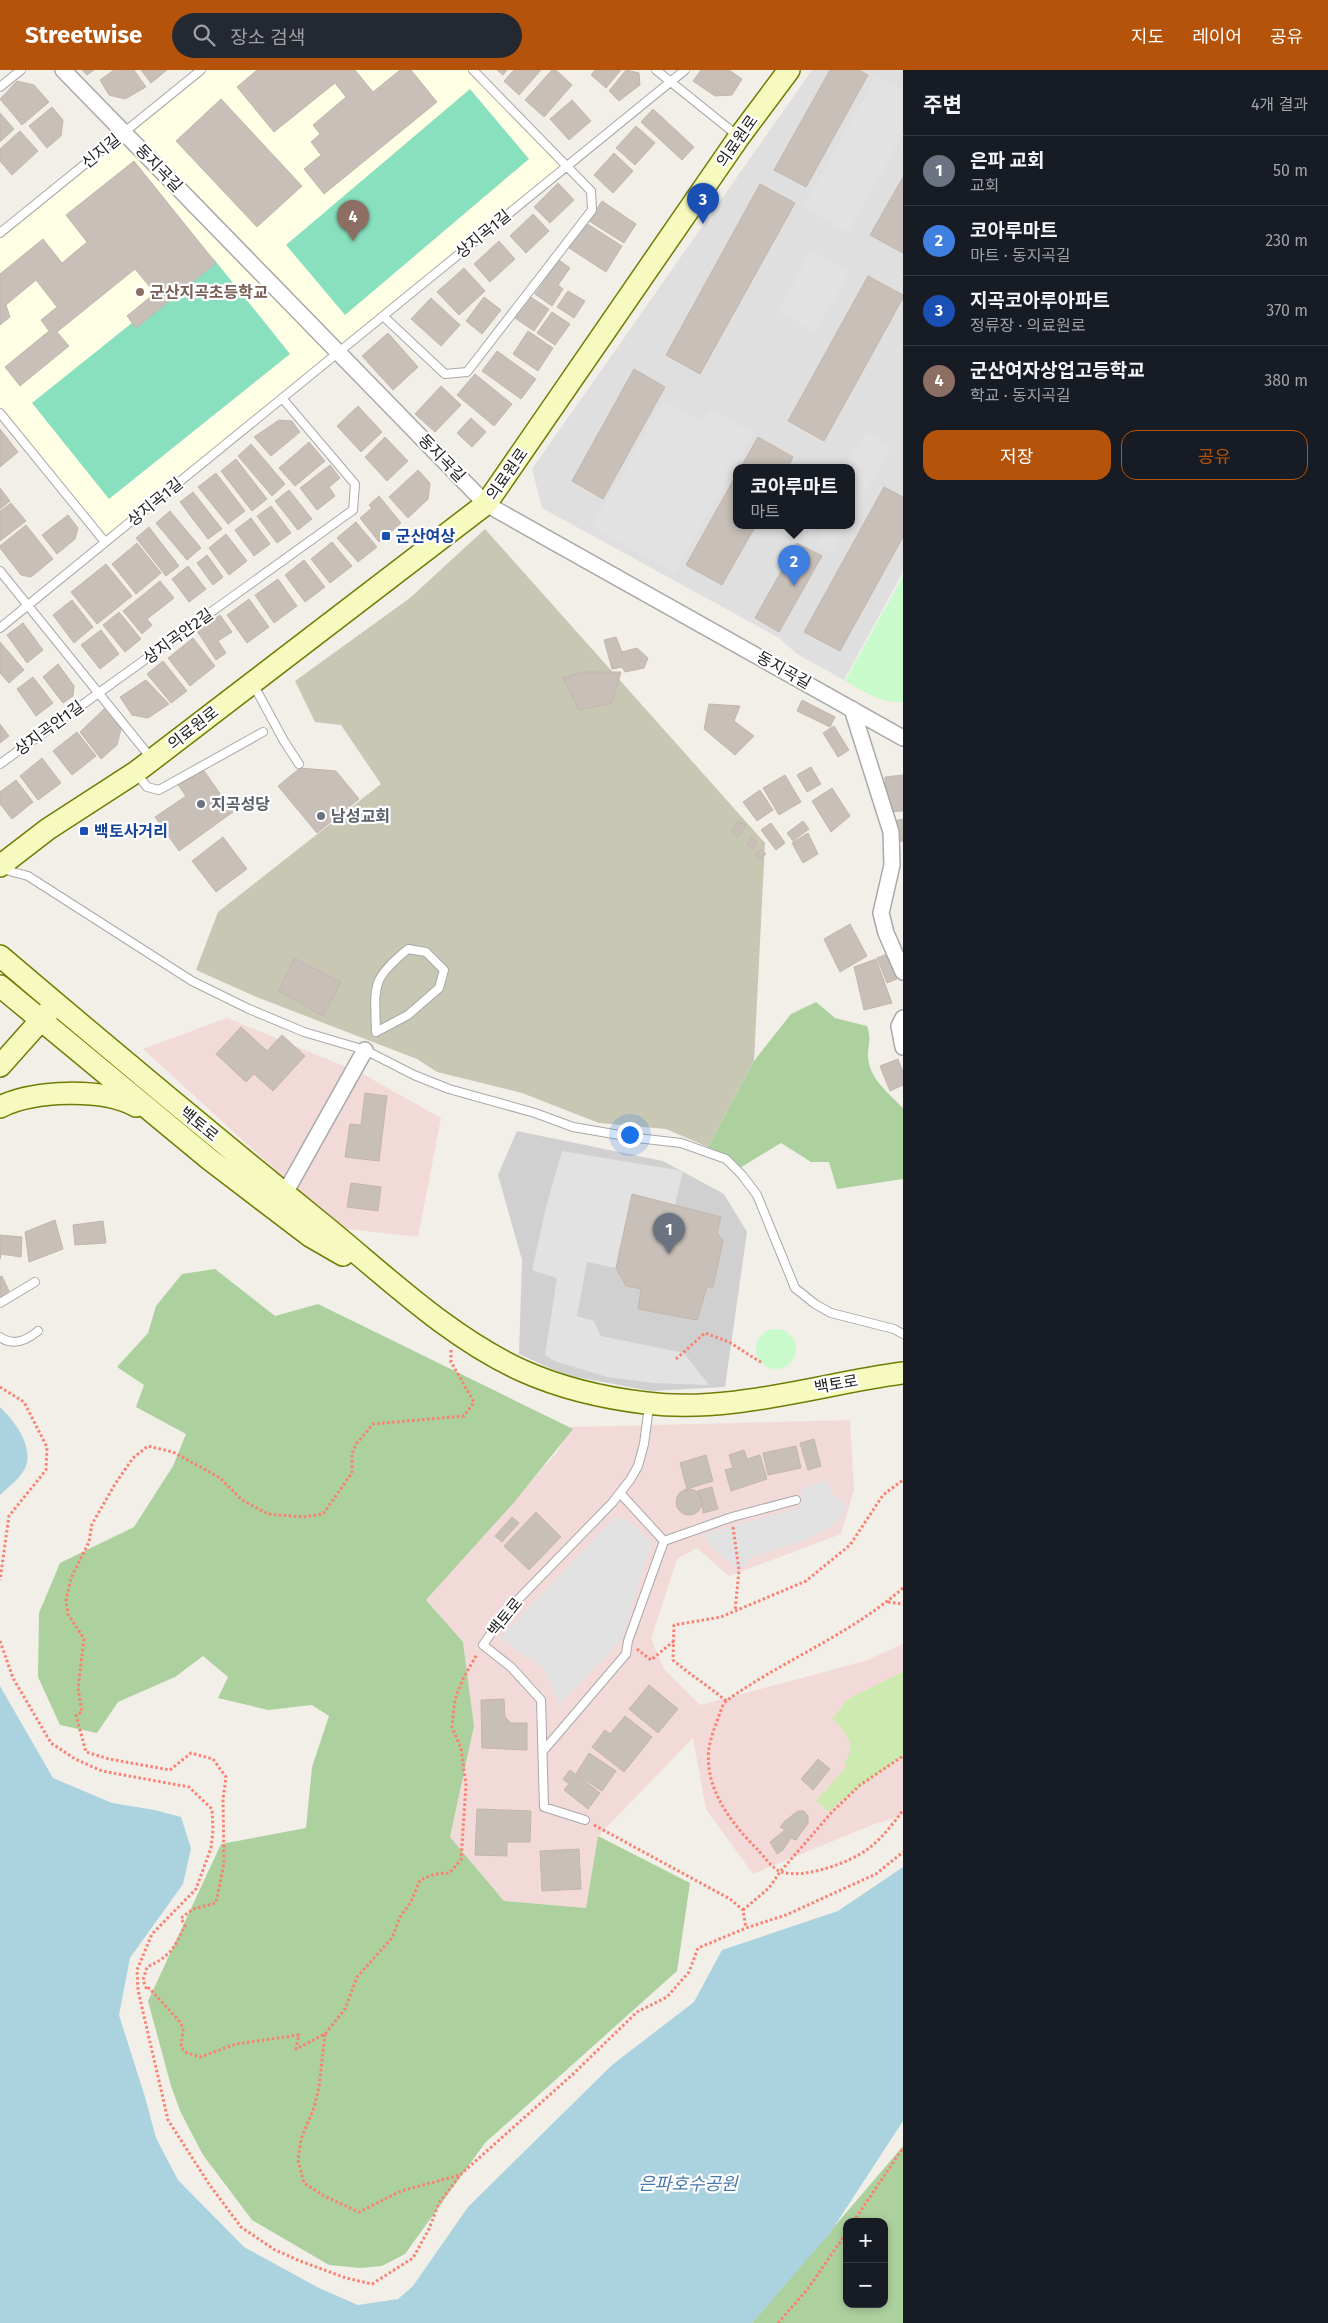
<!DOCTYPE html>
<html lang="ko">
<meta charset="utf-8">
<style>
:root{--surface:#171b24;--page:#242831;--text:#f1f3f6;--muted:#9ea1a6;--line:#363941;--accent:#b45309}
body{margin:0;font-family:"Fira Sans","Noto Sans KR",sans-serif;background:var(--page);color:var(--text)}
.controls{position:absolute;right:15px;bottom:15px;display:grid;overflow:hidden;border-radius:10px;box-shadow:0 2px 8px #0003}
.controls button{width:45px;height:45px;display:grid;place-items:center;padding:0;border:0;border-bottom:1px solid var(--line);background:var(--surface);color:var(--text);font:25px sans-serif}
.you{position:absolute;left:629px;top:1064px;width:18px;height:18px;margin:-12px;border:4px solid #fff;border-radius:50%;background:#1a73e8;box-shadow:0 0 0 8px #1a73e833}
.badge{display:grid;place-items:center;width:32px;height:32px;border-radius:50%;background:var(--accent);color:#fff;font-size:16px;font-weight:700}
.pin{position:absolute;translate:-50% -41px;filter:drop-shadow(0 1px 2px #0008)}
.pin::after{content:'';position:absolute;top:26px;width:18px;height:15px;background:inherit;clip-path:polygon(0 0,100% 0,50% 100%)}
.popup{position:absolute;left:733px;top:394px;width:122px;height:65px;box-sizing:border-box;display:grid;place-content:center;border-radius:10px;background:var(--surface);filter:drop-shadow(0 1px 4px #0005);font-size:16px;white-space:nowrap;color:var(--muted)}
.popup b{font-size:19px;color:var(--text)}
.popup::after{content:'';position:absolute;left:50%;top:100%;margin-left:-10px;border:10px solid transparent;border-top-color:var(--surface)}
.list{margin:0;padding:0;list-style:none}
h2{display:flex;justify-content:space-between;align-items:center;height:65px;margin:0;padding:0 20px;font-size:21px}
h2 small{font-size:16px;font-weight:400;color:var(--muted)}
.list li{display:grid;grid-template-columns:32px 1fr auto;gap:15px;align-items:center;box-sizing:border-box;height:70px;padding:0 20px;border-top:1px solid var(--line)}
.list b{display:block;font-size:19px;white-space:nowrap}
.list p{margin:0;font-size:16px;white-space:nowrap;color:var(--muted)}
.list em{font-size:16px;font-style:normal;color:var(--muted)}
.actions{display:flex;gap:10px;padding:15px 20px}
.actions a{flex:1;padding:11px 0;border:1px solid var(--accent);border-radius:15px;text-align:center;font-size:18px;color:var(--accent)}
.actions .main{background:var(--accent);color:#fff}
.icon{flex:none;width:28px;height:28px;fill:none;stroke:currentColor;stroke-width:2;stroke-linecap:round;stroke-linejoin:round}
.map{position:relative;flex:none;width:903px;height:2253px;overflow:hidden}
header{display:flex;align-items:center;gap:30px;box-sizing:border-box;height:70px;padding:0 25px;background:var(--accent);color:#fff}
header strong{font-size:24px}
nav{display:flex;gap:28px;margin-inline-start:auto;font-size:18px}
.search{width:350px;height:45px;background:var(--page);display:flex;align-items:center;gap:12px;box-sizing:border-box;padding:0 18px;border-radius:28px;color:var(--muted);font-size:19px}
main{display:flex}
aside{flex:1;background:var(--surface)}
.map>svg:first-child{display:block}
.residential{fill:#e0dfdf;fill-rule:evenodd}
.commercial{fill:#f2dad9}
.education{fill:#ffffe5}
.religious{fill:#d0d0d0}
.construction{fill:#c7c7b4}
.grass{fill:#cdebb0}
.forest{fill:#add19e;fill-rule:evenodd}
.park{fill:#c8facc}
.pitch{fill:#88e0be}
.parking{fill:#e2e2e2}
.water{fill:#aad3df}
.building{fill:#c7bfb8;stroke:#c4b6ab}
.lines{fill:none;stroke-linecap:round;stroke-linejoin:round}
.lane-casing{stroke:#a9a9a9;stroke-width:10}
.street-casing{stroke:#a9a9a9;stroke-width:18}
.secondary-casing{stroke:#707d05;stroke-width:24}
.path{stroke:#fa8072;stroke-width:3;stroke-dasharray:2.5 2.5;stroke-linecap:butt}
.lane{stroke:#fff;stroke-width:8}
.street{stroke:#fff;stroke-width:15}
.secondary{stroke:#f7fabf;stroke-width:21}
.education-dot{fill:#8d6e63;stroke:#fff;stroke-width:2}
.transit-dot{fill:#1a4fb4;stroke:#fff;stroke-width:2}
.worship-dot{fill:#6b7280;stroke:#fff;stroke-width:2}
.labels{text-anchor:middle;dominant-baseline:central;stroke-width:4.5;stroke-linejoin:round;paint-order:stroke}
.street-label{font-size:16px;fill:#222;stroke:#fff}
.education-label{font-size:16px;font-weight:bold;fill:#785e54;stroke:#fff;text-anchor:start}
.transit-label{font-size:16px;font-weight:bold;fill:#164399;stroke:#fff;text-anchor:start}
.worship-label{font-size:16px;font-weight:bold;fill:#5b616d;stroke:#fff;text-anchor:start}
.water-label{font-size:18px;font-style:italic;fill:#4a7aab;stroke:#fff}
</style>
<header>
<strong>Streetwise</strong>
<div class="search"><svg class="icon" aria-label="search" viewBox="0 0 24 24"><circle cx="10" cy="10" r="6"/><path d="M15 15l6 6"/></svg>장소 검색</div>
<nav><a>지도</a><a>레이어</a><a>공유</a></nav>
</header>
<main>
<div class="map">
<svg width="903" height="2253" viewBox="0 0 903 2253">
<rect width="100%" height="100%" fill="#f2efe9"/>
<path class="residential" d="M812 0H903V502L844 610 797 584 779 568 542 438 532 399ZM736 397H852V455H736Z"/>
<path class="commercial" d="M227 948 361 1003 441 1048 418 1167 339 1158 143 979Z
M850 1350 854 1420 841 1464 729 1506 697 1478 677 1489 651 1569 664 1599 700 1635 865 1591 903 1574V1745L872 1755 753 1804 706 1739 693 1668 598 1766 586 1838 504 1831 450 1767 474 1656 463 1572 426 1530 558 1381 570 1357Z"/>
<path class="education" d="M201 0H473L567 96 105 472 0 343V163Z"/>
<path class="religious" d="M517 1061 663 1091 724 1124 747 1162 725 1317 651 1321 565 1305 519 1284 522 1190 498 1105Z"/>
<path class="construction" d="M485 459 765 773 754 991 708 1077 666 1059 599 1053 522 1023 437 1002 417 989 259 928 196 900 218 842 381 714 341 655 315 652 295 611 410 528Z"/>
<path class="grass" d="M903 1602V1686L838 1733 829 1742 816 1731 847 1696 843 1693C859 1677 846 1661 832 1649L848 1629Z"/>
<path class="forest" d="M816 932 835 948 867 956C871 968 869 971 868 983 867 1007 888 1022 903 1038V1109L837 1119 829 1092H811L781 1073 735 1101 708 1077 754 991 791 944Z
M215 1199 275 1246 318 1234 573 1359 516 1430 426 1530 463 1572 474 1656 450 1767 504 1831 586 1838 598 1766 690 1813 677 1901 485 2073 405 2184 382 2196 361 2198 329 2195 252 2150 203 2085 181 2043 171 2016 148 1931 221 1774 306 1758 312 1697 329 1646 312 1635 268 1640 218 1628 228 1607 203 1586 175 1607 118 1632 97 1663 60 1655 38 1607 39 1543 60 1493 134 1457 173 1396 186 1364 136 1337 144 1315 117 1297 148 1263 156 1236 182 1204Z
M903 2076V2253H752ZM847 2152H884V2234H847Z"/>
<path class="park" d="M903 506V632C881 634 864 621 845 611Z
M756 1279a20 20 0 1 1 40 0a20 20 0 1 1-40 0Z"/>
<path class="pitch" d="M470 19 529 89 345 245 286 175Z
M213 188 290 284 109 429 32 333Z"/>
<path class="parking" d="M876 6 903 21V63L848 162 803 137Z
M812 181 849 202 815 262 778 241Z
M663 330 703 352 710 339 754 363 675 503 592 457Z
M866 363 891 377 852 446V397H846Z
M826 455H847L830 484 815 475Z
M562 1081 683 1101 675 1135 632 1125 616 1198 587 1192 577 1246 594 1251 601 1266 684 1283 709 1315 653 1313 607 1307 554 1291 545 1285 557 1208 532 1200 546 1137Z
M826 1410 833 1425 848 1438 832 1457 805 1470 752 1487 739 1500 711 1477 704 1464 802 1437 801 1419Z
M615 1447 629 1451 652 1473 621 1571 559 1635 544 1599 500 1568Z"/>
<path class="water" d="M0 1337C14 1351 33 1374 26 1396 22 1407 8 1417 0 1425Z
M0 1616 53 1708 112 1733 155 1740 181 1747 191 1778 183 1814 130 1888 119 1945 145 2027 156 2068 178 2110 244 2177 319 2218 358 2235 398 2229 413 2216 468 2137 612 1995 694 1932 722 1880 838 1841 903 1797V2051L830 2163 752 2253H0Z"/>
<path class="building" d="M82 0H94L87 5Z
M114 0H134L146 17 125 29 109 25 100 10Z
M141 0H167L151 13Z
M257 0H355L373 22 400 0H411L437 32 324 124 304 99 321 85 311 72 320 64 313 55 346 27 335 13 274 62 237 17Z
M497 0H507L503 5Z
M514 0H541L519 25 504 11Z
M552 0H556L572 15 544 47 525 30Z
M595 0H621L606 18 591 5Z
M626 0 639 3 640 15 619 31 609 21Z
M701 0H729L742 9 732 25 715 26 693 11Z
M830 0H859L868 5 806 117 774 100Z
M17 11 34 15 49 32 22 55 0 29Z
M221 29 302 116 257 157 176 71Z
M572 30 591 51 569 70 550 49Z
M52 37 63 50 61 66 47 78 29 56Z
M653 39 694 77 682 90 641 52Z
M0 43 14 59 0 72Z
M636 56 655 73 635 95 616 78Z
M20 61 38 81 12 105 0 91V79Z
M614 83 633 101 613 123 594 105Z
M134 91 216 193 136 258 127 246 155 223 135 199 57 262 69 276 20 316 5 297 49 261 41 250 57 237 36 210 6 235 10 247 0 255V204L43 169 62 193 87 172 66 145Z
M903 107V183L870 165Z
M558 113 574 130 550 153 534 137Z
M760 114 795 133 700 304 666 285Z
M602 131 636 154 624 173 589 151Z
M533 144 549 161 526 183 510 166Z
M586 153 622 176 606 202 569 178Z
M499 171 515 189 490 212 474 194Z
M559 190 570 198 558 215 563 219 552 236 535 224Z
M464 198 485 221 459 245 437 222Z
M868 206 903 225V228L824 371 788 351Z
M568 221 585 231 574 248 557 237Z
M529 226 549 239 534 261 515 248Z
M484 227 501 240 482 264 466 251Z
M431 228 460 255 441 276 411 249Z
M552 242 570 254 555 275 537 263Z
M528 261 553 278 538 301 513 284Z
M388 263 418 297 393 320 362 286Z
M497 281 536 309 521 329 482 301Z
M634 299 665 317 603 429 572 411Z
M475 304 512 334 494 356 457 325Z
M441 316 461 335 435 362 415 344Z
M358 336 382 362 361 382 337 356Z
M471 348 486 362 472 377 457 363Z
M279 350 292 351 300 362 271 386 254 367Z
M0 359 18 382 0 397Z
M385 367 408 391 387 411 365 387Z
M758 367 793 387 788 397H741Z
M309 372 325 391 295 416 279 398Z
M251 374 285 414 272 426 238 386Z
M236 389 267 429 252 441 221 401Z
M330 395 340 408 329 417 335 426 317 440 300 418Z
M418 400 430 413 428 429 408 448 389 427Z
M216 403 245 441 228 454 198 417Z
M736 405V455H756L722 515 686 495Z
M884 417 903 427V467L840 581 804 562Z
M0 418 10 431 0 439Z
M289 420 312 449 298 460 275 431Z
M193 422 222 459 208 469 180 432Z
M379 426 401 453 379 472 360 448 372 438 369 435Z
M11 433 26 451 0 471V441Z
M271 436 291 463 277 473 257 446Z
M170 441 201 478 187 490 156 453Z
M68 445 78 458 75 469 57 484 42 465Z
M251 448 270 474 254 486 235 460Z
M356 452 377 477 358 492 337 468Z
M26 455 53 489 31 507 21 505 0 478V476Z
M149 457 179 496 166 506 136 468Z
M226 464 247 491 229 505 209 478Z
M332 472 352 496 330 513 311 489Z
M137 473 161 503 136 524 112 494Z
M797 473 822 486 779 562 755 548Z
M207 485 223 507 213 515 197 493Z
M304 490 325 517 305 532 285 505Z
M106 494 132 526 97 554 71 522Z
M188 496 206 519 189 532 172 509Z
M278 509 297 536 274 553 255 525Z
M160 511 174 528 147 549 152 555 142 564 123 541Z
M249 529 269 557 247 573 227 545Z
M72 530 93 557 74 573 53 545Z
M119 542 141 569 125 582 103 555Z
M220 545 232 562 218 571 226 583 216 590 197 561Z
M23 553 43 580 27 593 7 565Z
M101 560 119 584 100 599 81 575Z
M616 567 622 582 637 578 648 588 644 598 625 602 622 597 612 599 604 570Z
M193 568 215 596 190 616 168 588Z
M0 572 24 600 9 613 0 603Z
M163 591 187 621 171 633 147 604Z
M58 594 74 616 73 626 63 633 43 607Z
M582 602H621L612 633 579 640 563 608Z
M33 607 53 633 36 646 17 619Z
M146 610 169 634 148 648 132 645 120 627Z
M802 630 835 647 830 657 797 641Z
M709 634 740 636 734 651 754 666 735 685 704 659Z
M104 639 121 659 117 675 101 689 80 662Z
M0 654 9 666 0 673Z
M834 656 849 680 838 687 823 663Z
M77 662 96 686 72 705 53 681Z
M42 688 61 713 38 730 20 706Z
M811 697 821 714 807 722 797 705Z
M202 698 233 742 179 781 155 747 186 726 178 715Z
M300 698 336 701 359 729 317 763 278 716Z
M785 705 801 732 779 745 763 718Z
M903 705V741L886 742 885 707Z
M16 710 33 732 12 749 0 734V722Z
M832 718 850 746 831 762 812 731Z
M760 720 773 740 757 751 743 732Z
M903 749V771L897 772 893 751Z
M738 751 746 755 738 767 731 762Z
M803 751 809 759 793 771 787 763Z
M771 753 785 773 776 780 761 760Z
M808 763 818 784 803 793 792 773Z
M223 767 247 799 216 822 192 791Z
M752 767 757 772 752 779 747 775Z
M761 779 766 784 761 789 755 785Z
M850 854 867 886 840 902 824 869Z
M887 884 897 909 887 913 877 888Z
M294 888 341 912 323 946 279 921Z
M876 889 892 933 864 940 854 897Z
M241 957 267 981 282 965 305 986 273 1021 254 1004 246 1012 216 984Z
M898 989 903 1002V1015L890 1021 880 996Z
M365 1023 387 1026 379 1091 345 1087 350 1054 361 1055Z
M351 1113 381 1117 378 1141 347 1137Z
M632 1124 721 1147 717 1163 723 1171 713 1217H707L697 1250 638 1239 641 1219 626 1216 616 1198Z
M55 1150 63 1179 29 1192 25 1162Z
M103 1151 106 1173 75 1175 73 1155Z
M0 1165 22 1167 21 1187 1 1184 0 1189Z
M2 1206 9 1221 0 1228V1207Z
M814 1369 821 1396 808 1400 800 1373Z
M796 1376 801 1398 768 1405 763 1383Z
M744 1380 747 1389 760 1385 767 1409 731 1421 725 1400 733 1398 729 1385Z
M706 1385 713 1411 687 1419 680 1393Z
M712 1417 718 1439 703 1443 702 1430 697 1421Z
M676 1432a13 13 0 1 1 26 0a13 13 0 1 1-26 0Z
M536 1442 561 1467 529 1500 504 1476Z
M512 1447 519 1453 502 1472 495 1466Z
M649 1615 678 1639 658 1663 629 1639Z
M504 1629 505 1647 511 1653H527V1680L482 1678 481 1630Z
M625 1646 652 1667 624 1702 592 1677 605 1660 610 1664Z
M589 1683 616 1701 602 1721 576 1704Z
M818 1689 830 1699 813 1720 801 1709Z
M570 1700 600 1723 588 1739 564 1720 569 1714 563 1709Z
M477 1739 531 1741 530 1772H507V1786L475 1785Z
M798 1741H804L808 1746V1753L796 1770 791 1768 783 1780 777 1784 770 1772 785 1760 780 1757 785 1751Z
M579 1779 581 1819 542 1821 540 1781Z"/>
<g class="lines">
<g class="lane-casing">
<path id="lane" d="M656 0 738 66
M0 17 21 0
M0 163 201 0
M383 246 445 304 467 302 592 140 591 121 473 0
M0 343 105 472
M0 501 151 688
M0 558 685 0
M253 614 284 671 299 694
M0 694 353 440 355 414 282 328
M137 704 147 717 159 720 263 662
M2 799 28 806 192 911 249 939 304 962 365 980 414 1005 449 1019 535 1043 573 1057 637 1068 681 1073 726 1089 742 1105 757 1125 795 1218 815 1234 831 1243 894 1259 903 1264
M408 879 426 882 444 900 439 918 408 945 376 962C375 916 370 910 408 879Z
M0 1233 35 1212
M0 1267C14 1277 27 1270 38 1261
M620 1423 664 1471 732 1447 796 1430
M544 1680 626 1584 628 1571 664 1471
M585 1750 544 1737 541 1630 511 1597 483 1575 505 1543 612 1433 630 1410 638 1396 644 1374 649 1336"/>
</g>
<g class="street-casing">
<path id="street" d="M63 0 486 434 903 668
M852 639 891 762 892 795 881 843 886 863 903 902
M903 948 899 956 903 977
M280 1132 365 980"/>
</g>
<g class="secondary-casing">
<path id="secondary" d="M0 796 48 759 136 702 486 434 739 67 789 0
M0 886C107 977 214 1066 322 1154 386 1206 448 1267 523 1301 561 1318 604 1328 646 1333 730 1344 820 1314 903 1303
M0 916 209 1089 310 1166 343 1185
M0 996 49 941
M0 1037C34 1020 103 1018 136 1036"/>
</g>
<path class="path" d="M451 1280V1292L474 1332 464 1346 373 1354 357 1373 352 1383V1403L323 1444 303 1447 268 1444 242 1430 220 1408 173 1382 148 1376 133 1388 115 1414 92 1454 89 1472 71 1508 66 1531 68 1544 84 1569 78 1618 82 1642 76 1645 86 1682 109 1689 170 1700 191 1683 213 1689 226 1707 223 1729 224 1793 216 1833 193 1839 181 1848 185 1856C174 1878 171 1886 147 1897L143 1910 147 1920 149 1918 181 1953 183 1960 181 1977 185 1982 200 1987 236 1974 299 1965 296 1979 325 1964 345 1939 357 1907 392 1868 400 1847 411 1832 420 1810 435 1804 449 1803 461 1790 466 1715 461 1678 452 1657 455 1629 463 1609 477 1584
M676 1289 705 1263 729 1272 762 1293
M0 1317 24 1332 47 1377 46 1400 9 1446 0 1510
M733 1457 739 1500 735 1541
M903 1518C850 1565 783 1590 726 1631L722 1637C718 1649 713 1661 710 1673 701 1714 730 1752 757 1779 764 1786 773 1800 782 1802 804 1809 849 1793 868 1779 882 1768 893 1754 903 1740
M888 1532 903 1534
M0 1571 13 1608 51 1673 75 1689 102 1701 189 1717 212 1739 213 1760 211 1778 196 1819 152 1864 137 1900 138 1920 168 2050 209 2114 241 2157 275 2180 300 2191 346 2208 372 2214 413 2188 429 2159 439 2133 460 2105 572 2005 637 1942 667 1927 689 1902 698 1878 746 1858 786 1845 876 1804 903 1782
M637 1579 651 1590 675 1570
M726 1631C709 1616 690 1605 673 1590L674 1555 721 1547 806 1511 850 1475 883 1425 903 1410
M594 1755 730 1829 743 1840 746 1858
M743 1840 769 1818 780 1802 832 1742 860 1715 903 1686
M325 1964 319 2017 314 2038 301 2069 298 2090 304 2113 324 2126 359 2142 401 2121 460 2105
M853 2152 903 2078
M778 2253 807 2220 847 2162"/>
<use href="#lane" class="lane"/>
<use href="#street" class="street"/>
<use href="#secondary" class="secondary"/>
</g>
<circle class="education-dot" cx="140" cy="222" r="5"/>
<g class="transit-dot">
<rect x="381" y="461" width="10" height="10" rx="2.5"/>
<rect x="79" y="756" width="10" height="10" rx="2.5"/>
</g>
<g class="worship-dot">
<circle cx="201" cy="734" r="5"/>
<circle cx="321" cy="746" r="5"/>
</g>
<g class="labels">
<g class="street-label">
<text transform="translate(737 71) rotate(-55)">의료원로</text>
<text transform="translate(101 81) rotate(-39)">신지길</text>
<text transform="translate(159 98) rotate(46)">동지곡길</text>
<text transform="translate(483 164) rotate(-39)">상지곡1길</text>
<text transform="translate(442 388) rotate(46)">동지곡길</text>
<text transform="translate(507 404) rotate(-55)">의료원로</text>
<text transform="translate(155 432) rotate(-39)">상지곡1길</text>
<text transform="translate(178 566) rotate(-36)">상지곡안2길</text>
<text transform="translate(784 600) rotate(29)">동지곡길</text>
<text transform="translate(49 658) rotate(-36)">상지곡안1길</text>
<text transform="translate(193 658) rotate(-38)">의료원로</text>
<text transform="translate(199 1054) rotate(39)">백토로</text>
<text transform="translate(836 1314) rotate(-10)">백토로</text>
<text transform="translate(505 1547) rotate(-51)">백토로</text>
</g>
<g class="education-label">
<text x="150" y="222">군산지곡초등학교</text>
</g>
<g class="transit-label">
<text x="396" y="466">군산여상</text>
<text x="94" y="761">백토사거리</text>
</g>
<g class="worship-label">
<text x="211" y="734">지곡성당</text>
<text x="331" y="746">남성교회</text>
</g>
<g class="water-label">
<text x="688" y="2114">은파호수공원</text>
</g>
</g>
</svg>
<div class="controls">
<button>+</button>
<button>−</button>
</div>
<div class="you"></div>
<div class="pin badge" style="left:669px;top:1184px;background:#6b7280">1</div>
<div class="pin badge" style="left:794px;top:516px;background:#3f7fe0">2</div>
<div class="popup"><b>코아루마트</b>마트</div>
<div class="pin badge" style="left:703px;top:154px;background:#1a4fb4">3</div>
<div class="pin badge" style="left:353px;top:171px;background:#8d6e63">4</div>
</div>
<aside>
<h2>주변<small>4개 결과</small></h2>
<ul class="list">
<li><span class="badge" style="background:#6b7280">1</span><div><b>은파 교회</b><p>교회</p></div><em>50 m</em></li>
<li><span class="badge" style="background:#3f7fe0">2</span><div><b>코아루마트</b><p>마트 · 동지곡길</p></div><em>230 m</em></li>
<li><span class="badge" style="background:#1a4fb4">3</span><div><b>지곡코아루아파트</b><p>정류장 · 의료원로</p></div><em>370 m</em></li>
<li><span class="badge" style="background:#8d6e63">4</span><div><b>군산여자상업고등학교</b><p>학교 · 동지곡길</p></div><em>380 m</em></li>
</ul>
<div class="actions"><a class="main">저장</a><a>공유</a></div>
</aside>
</main>
